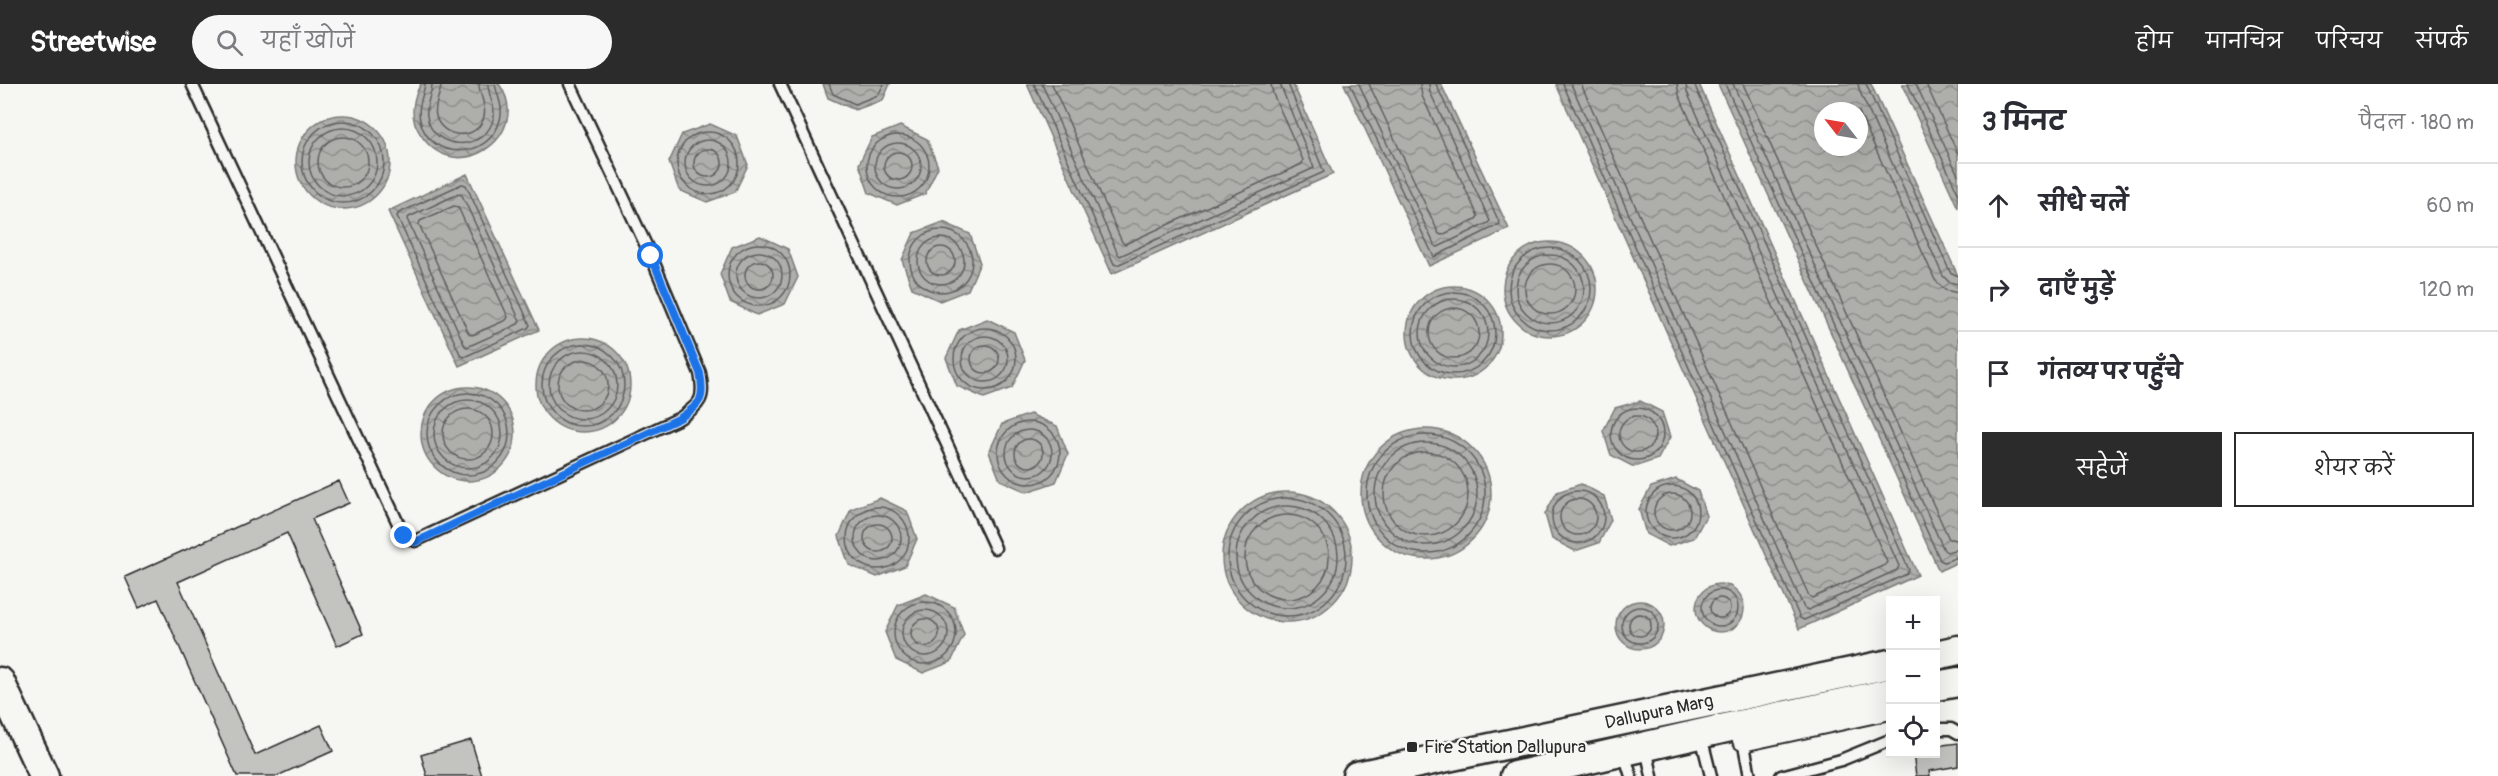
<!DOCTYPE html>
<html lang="hi">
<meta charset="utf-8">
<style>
:root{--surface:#fff;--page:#f7f7f7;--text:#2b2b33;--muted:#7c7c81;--line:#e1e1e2;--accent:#2b2b2b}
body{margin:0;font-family:Pangolin,"Playpen Sans Deva",sans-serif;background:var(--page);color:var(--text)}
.controls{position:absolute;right:18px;bottom:18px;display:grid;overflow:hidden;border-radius:0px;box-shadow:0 6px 24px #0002}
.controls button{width:54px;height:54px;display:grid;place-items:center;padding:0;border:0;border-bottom:2px solid var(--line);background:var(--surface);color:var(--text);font:30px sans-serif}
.compass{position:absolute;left:1814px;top:18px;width:54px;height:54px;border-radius:50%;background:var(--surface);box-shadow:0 6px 24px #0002;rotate:301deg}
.stop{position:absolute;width:18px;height:18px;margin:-14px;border:4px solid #1a73e8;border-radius:50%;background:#fff}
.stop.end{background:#1a73e8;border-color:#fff;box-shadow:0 2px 6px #0008}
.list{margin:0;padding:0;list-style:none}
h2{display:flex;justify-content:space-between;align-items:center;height:78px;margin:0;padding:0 24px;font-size:26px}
h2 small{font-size:20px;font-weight:400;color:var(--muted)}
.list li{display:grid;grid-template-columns:39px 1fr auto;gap:18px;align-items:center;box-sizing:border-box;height:84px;padding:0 24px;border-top:2px solid var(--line)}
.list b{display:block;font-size:22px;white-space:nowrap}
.list em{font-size:20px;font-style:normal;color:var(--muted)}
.actions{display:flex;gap:12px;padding:18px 24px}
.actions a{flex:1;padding:14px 0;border:2px solid var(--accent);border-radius:0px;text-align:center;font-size:21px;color:var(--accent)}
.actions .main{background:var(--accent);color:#fff}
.icon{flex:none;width:33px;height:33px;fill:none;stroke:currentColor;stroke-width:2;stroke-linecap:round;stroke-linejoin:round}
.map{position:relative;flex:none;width:1958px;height:692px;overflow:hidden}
header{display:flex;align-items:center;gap:36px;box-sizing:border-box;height:84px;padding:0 30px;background:var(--accent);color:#fff}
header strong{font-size:28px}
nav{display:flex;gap:33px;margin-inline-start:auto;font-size:21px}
.search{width:420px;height:54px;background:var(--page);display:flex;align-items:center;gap:15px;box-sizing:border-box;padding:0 21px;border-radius:33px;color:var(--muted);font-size:22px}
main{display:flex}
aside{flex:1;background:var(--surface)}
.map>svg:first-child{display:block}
.water{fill:url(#water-waves);stroke:#7a7a78;stroke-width:1.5;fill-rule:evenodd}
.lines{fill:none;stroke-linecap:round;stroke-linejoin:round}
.shore{stroke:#5f5f5e;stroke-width:1.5}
.building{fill:#c3c3c0;stroke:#2b2b2b;stroke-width:1.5}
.lane-casing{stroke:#2b2b2b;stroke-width:15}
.street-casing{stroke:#2b2b2b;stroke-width:24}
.secondary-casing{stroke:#2b2b2b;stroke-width:33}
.lane{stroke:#f6f6f2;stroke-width:10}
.street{stroke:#f6f6f2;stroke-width:20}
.secondary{stroke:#f6f6f2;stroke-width:28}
.route{stroke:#1a73e8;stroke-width:8}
.poi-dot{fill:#2b2b2b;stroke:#f6f6f2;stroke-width:2}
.labels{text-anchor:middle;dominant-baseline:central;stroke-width:4.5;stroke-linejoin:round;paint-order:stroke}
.street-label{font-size:18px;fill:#2b2b2b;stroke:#f6f6f2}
.poi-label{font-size:18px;fill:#2b2b2b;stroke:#f6f6f2;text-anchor:start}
</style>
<header>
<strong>Streetwise</strong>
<div class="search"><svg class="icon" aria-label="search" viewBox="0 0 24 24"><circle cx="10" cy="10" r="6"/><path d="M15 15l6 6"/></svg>यहाँ खोजें</div>
<nav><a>होम</a><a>मानचित्र</a><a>परिचय</a><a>संपर्क</a></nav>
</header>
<main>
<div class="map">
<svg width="1958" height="692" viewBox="0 0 1958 692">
<defs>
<pattern id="water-waves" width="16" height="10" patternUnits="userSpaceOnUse" patternTransform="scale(1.5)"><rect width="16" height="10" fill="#aeaeab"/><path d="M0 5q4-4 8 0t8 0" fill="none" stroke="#8e8e8b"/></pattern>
</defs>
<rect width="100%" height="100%" fill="#f6f6f2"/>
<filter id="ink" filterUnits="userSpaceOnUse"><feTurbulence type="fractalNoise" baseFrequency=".0167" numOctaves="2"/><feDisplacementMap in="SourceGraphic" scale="12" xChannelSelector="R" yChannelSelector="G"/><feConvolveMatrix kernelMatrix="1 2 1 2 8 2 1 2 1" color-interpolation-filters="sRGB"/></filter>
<g filter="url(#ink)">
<path class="water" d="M421 0H499C536 52 450 110 417 44 410 31 413 13 421 0Z
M823 0H890L883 16 855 26 828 14Z
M1027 0H1293L1333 90 1112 190Z
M1344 0H1441L1509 145 1429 182Z
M1556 0H1699L1918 491 1799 545Z
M1718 0H1871L1958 192V478L1939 487ZM1823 27H1859V63H1823Z
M1902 0H1958V124Z
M296 78a47 47 0 1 1 94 0a47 47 0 1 1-94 0Z
M710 40 737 52 748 81 735 108 707 118 679 106 669 78 682 50Z
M900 42 927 55 938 83 925 110 897 121 869 109 859 80 872 53Z
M467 90 539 246 459 282 388 127Z
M943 138 970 150 980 179 968 206 940 217 912 204 902 176 914 149Z
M760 152 788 165 798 193 785 220 757 231 730 218 720 190 732 163Z
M1503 205a47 47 0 1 1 94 0a47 47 0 1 1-94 0Z
M1407 249a47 47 0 1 1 94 0a47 47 0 1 1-94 0Z
M987 235 1014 248 1025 276 1012 304 984 314 957 302 946 274 959 246Z
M536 301a47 47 0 1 1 94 0a47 47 0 1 1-94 0Z
M421 350a47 47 0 1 1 94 0a47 47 0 1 1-94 0Z
M1640 317 1662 328 1670 353 1658 375 1634 383 1611 371 1603 347 1615 324Z
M1030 330 1057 342 1068 370 1056 398 1027 408 1000 396 989 368 1002 340Z
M1361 410a65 65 0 1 1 130 0a65 65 0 1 1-130 0Z
M1676 395 1698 407 1706 432 1694 454 1669 462 1646 450 1639 425 1651 403Z
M1581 400 1604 412 1611 436 1599 459 1575 467 1552 455 1545 430 1557 408Z
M1222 473a65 65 0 1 1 130 0a65 65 0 1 1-130 0Z
M880 414 907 427 917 455 905 482 877 493 849 481 839 452 851 425Z
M1696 524a24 24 0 1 1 48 0a24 24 0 1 1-48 0Z
M926 510 954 523 964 551 951 578 923 589 896 576 885 548 898 521Z
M1616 541a24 24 0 1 1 48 0a24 24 0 1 1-48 0Z"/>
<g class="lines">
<path class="shore" d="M425 0C423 13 417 23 420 36 429 78 490 76 500 36 504 23 497 12 495 0
M432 0C432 11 425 20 427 32 432 68 488 69 494 32 495 20 488 11 488 0
M441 0C441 11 433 21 436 32 442 56 479 57 484 32 487 21 479 11 479 0
M829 0 833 10 855 20 878 11 884 0
M1034 0 1114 180 1117 181 1324 88 1288 0
M1042 0 1118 170 1120 172 1314 84 1280 0
M1052 0 1122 158 1125 160 1302 80 1303 76 1273 10 1271 0
M1350 0 1434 173 1500 140 1436 0
M1359 0 1435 162 1438 163 1488 139 1490 137 1430 8 1429 0
M1369 0 1439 150 1442 151 1476 135 1478 132 1422 12 1420 0
M1563 0 1800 534 1804 536 1907 490 1909 486 1694 0
M1571 0 1804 524 1808 526 1897 486 1899 482 1687 8 1686 0
M1581 0 1809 512 1812 514 1885 481 1887 478 1679 11 1677 0
M1725 0 1940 476 1944 478 1958 473
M1733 0 1944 466 1947 468 1958 465
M1743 0 1949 455 1958 456
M1858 0 1860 8 1943 192 1949 198 1958 200
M1866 0 1950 188 1958 192
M1908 0 1958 109
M1916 0 1958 91
M1926 0 1958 70
M1859 28 1935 196 1945 206 1958 209
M302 78a41 41 0 1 1 82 0a41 41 0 1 1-82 0Z
M309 78a34 34 0 1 1 68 0a34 34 0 1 1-68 0Z
M677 79a31 31 0 1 1 62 0a31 31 0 1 1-62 0Z
M867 82a31 31 0 1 1 62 0a31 31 0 1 1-62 0Z
M318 78a25 25 0 1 1 50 0a25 25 0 1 1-50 0Z
M685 79a23 23 0 1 1 46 0a23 23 0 1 1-46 0Z
M875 82a23 23 0 1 1 46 0a23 23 0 1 1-46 0Z
M694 79a14 14 0 1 1 28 0a14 14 0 1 1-28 0Z
M884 82a14 14 0 1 1 28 0a14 14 0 1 1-28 0Z
M462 100 466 101 530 241 528 244 464 273 461 272 397 132 399 129Z
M458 110 462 111 520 237 518 240 467 263 465 262 407 135 409 133Z
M454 122 458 123 508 233 506 236 472 251 469 250 419 140 420 137Z
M910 177a31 31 0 1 1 62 0a31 31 0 1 1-62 0Z
M918 177a23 23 0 1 1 46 0a23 23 0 1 1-46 0Z
M728 191a31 31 0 1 1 62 0a31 31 0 1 1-62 0Z
M927 177a14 14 0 1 1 28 0a14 14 0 1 1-28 0Z
M1509 205a41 41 0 1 1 82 0a41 41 0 1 1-82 0Z
M736 191a23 23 0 1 1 46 0a23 23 0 1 1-46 0Z
M1516 205a34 34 0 1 1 68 0a34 34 0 1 1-68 0Z
M745 191a14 14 0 1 1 28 0a14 14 0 1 1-28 0Z
M1525 205a25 25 0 1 1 50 0a25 25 0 1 1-50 0Z
M1413 249a41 41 0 1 1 82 0a41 41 0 1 1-82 0Z
M1420 249a34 34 0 1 1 68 0a34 34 0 1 1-68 0Z
M1429 249a25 25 0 1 1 50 0a25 25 0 1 1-50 0Z
M954 275a31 31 0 1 1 62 0a31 31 0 1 1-62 0Z
M962 275a23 23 0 1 1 46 0a23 23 0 1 1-46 0Z
M542 301a41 41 0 1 1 82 0a41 41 0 1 1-82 0Z
M971 275a14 14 0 1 1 28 0a14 14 0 1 1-28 0Z
M549 301a34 34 0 1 1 68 0a34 34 0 1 1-68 0Z
M558 301a25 25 0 1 1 50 0a25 25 0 1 1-50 0Z
M427 350a41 41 0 1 1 82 0a41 41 0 1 1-82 0Z
M434 350a34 34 0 1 1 68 0a34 34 0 1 1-68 0Z
M1611 350a26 26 0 1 1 52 0a26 26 0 1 1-52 0Z
M443 350a25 25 0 1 1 50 0a25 25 0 1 1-50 0Z
M1619 350a18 18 0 1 1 36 0a18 18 0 1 1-36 0Z
M998 369a31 31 0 1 1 62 0a31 31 0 1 1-62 0Z
M1006 369a23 23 0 1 1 46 0a23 23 0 1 1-46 0Z
M1367 410a59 59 0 1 1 118 0a59 59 0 1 1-118 0Z
M1015 369a14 14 0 1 1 28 0a14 14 0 1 1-28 0Z
M1375 410a51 51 0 1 1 102 0a51 51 0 1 1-102 0Z
M1384 410a42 42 0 1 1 84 0a42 42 0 1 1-84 0Z
M1646 428a26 26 0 1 1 52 0a26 26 0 1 1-52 0Z
M1552 433a26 26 0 1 1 52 0a26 26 0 1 1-52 0Z
M1654 428a18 18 0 1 1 36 0a18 18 0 1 1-36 0Z
M1228 473a59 59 0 1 1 118 0a59 59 0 1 1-118 0Z
M1560 433a18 18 0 1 1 36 0a18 18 0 1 1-36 0Z
M1236 473a51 51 0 1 1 102 0a51 51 0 1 1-102 0Z
M847 454a31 31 0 1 1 62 0a31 31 0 1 1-62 0Z
M855 454a23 23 0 1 1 46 0a23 23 0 1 1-46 0Z
M1245 473a42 42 0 1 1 84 0a42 42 0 1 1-84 0Z
M864 454a14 14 0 1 1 28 0a14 14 0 1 1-28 0Z
M1702 524a18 18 0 1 1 36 0a18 18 0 1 1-36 0Z
M1710 524a10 10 0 1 1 20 0a10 10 0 1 1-20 0Z
M894 549a31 31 0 1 1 62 0a31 31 0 1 1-62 0Z
M1622 541a18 18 0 1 1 36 0a18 18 0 1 1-36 0Z
M902 549a23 23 0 1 1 46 0a23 23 0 1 1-46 0Z
M1629 541a11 11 0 1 1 22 0a11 11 0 1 1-22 0Z
M911 549a14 14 0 1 1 28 0a14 14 0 1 1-28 0Z"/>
</g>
<path class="building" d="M339 397 349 419 312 435 363 550 337 562 287 449 178 498 255 671 321 641 333 667 277 692H237L158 515 139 524 125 493Z
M471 656 482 692H427L421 671Z
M1958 659V682L1929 687 1930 692H1916L1913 669H1935V662Z"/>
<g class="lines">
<g class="lane-casing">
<path id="lane" d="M192 0 404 452 415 457 680 334C701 319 705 316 700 289L651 172 570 0
M780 0 995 464
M1936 645H1951L1958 649
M1701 652 1711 692
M1743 656 1750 692
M1646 664 1652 692
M1624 669 1631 692
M1781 692 1841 676 1890 656"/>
</g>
<g class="street-casing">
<path id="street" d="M1739 641 1743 656H1747L1890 625"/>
</g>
<g class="secondary-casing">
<path id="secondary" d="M1936 571 1958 566
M0 598 44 692
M1936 602 1958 598
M1357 692 1890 580
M1515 692 1739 641 1890 609"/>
</g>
<use href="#lane" class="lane"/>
<use href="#street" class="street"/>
<use href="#secondary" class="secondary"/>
</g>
</g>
<g class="lines" filter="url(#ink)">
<path class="route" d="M404 452 415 458 422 455 680 334C701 319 705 316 700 289L651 172"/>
</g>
<rect class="poi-dot" x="1406" y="657" width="12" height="12" rx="3"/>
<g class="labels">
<g class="street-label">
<text transform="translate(1659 628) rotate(-12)">Dallupura Marg</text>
</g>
<g class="poi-label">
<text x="1424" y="663">Fire Station Dallupura</text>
</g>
</g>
</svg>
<div class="controls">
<button>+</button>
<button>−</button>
<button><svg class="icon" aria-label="locate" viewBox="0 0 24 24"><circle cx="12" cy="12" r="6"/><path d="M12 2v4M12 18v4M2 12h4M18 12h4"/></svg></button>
</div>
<svg class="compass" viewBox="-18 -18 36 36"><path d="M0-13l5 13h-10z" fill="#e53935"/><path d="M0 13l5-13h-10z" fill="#7c7c81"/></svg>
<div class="stop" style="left:651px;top:172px"></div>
<div class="stop end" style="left:404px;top:452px"></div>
</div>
<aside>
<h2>3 मिनट<small>पैदल · 180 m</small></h2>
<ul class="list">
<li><svg class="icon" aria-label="ahead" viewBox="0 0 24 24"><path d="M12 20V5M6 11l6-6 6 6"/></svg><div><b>सीधे चलें</b></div><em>60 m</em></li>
<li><svg class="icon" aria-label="right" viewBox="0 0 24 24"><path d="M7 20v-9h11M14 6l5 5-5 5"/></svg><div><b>दाएँ मुड़ें</b></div><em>120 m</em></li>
<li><svg class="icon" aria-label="arrive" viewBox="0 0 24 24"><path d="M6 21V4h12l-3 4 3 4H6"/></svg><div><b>गंतव्य पर पहुँचे</b></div></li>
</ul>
<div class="actions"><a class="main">सहेजें</a><a>शेयर करें</a></div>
</aside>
</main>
